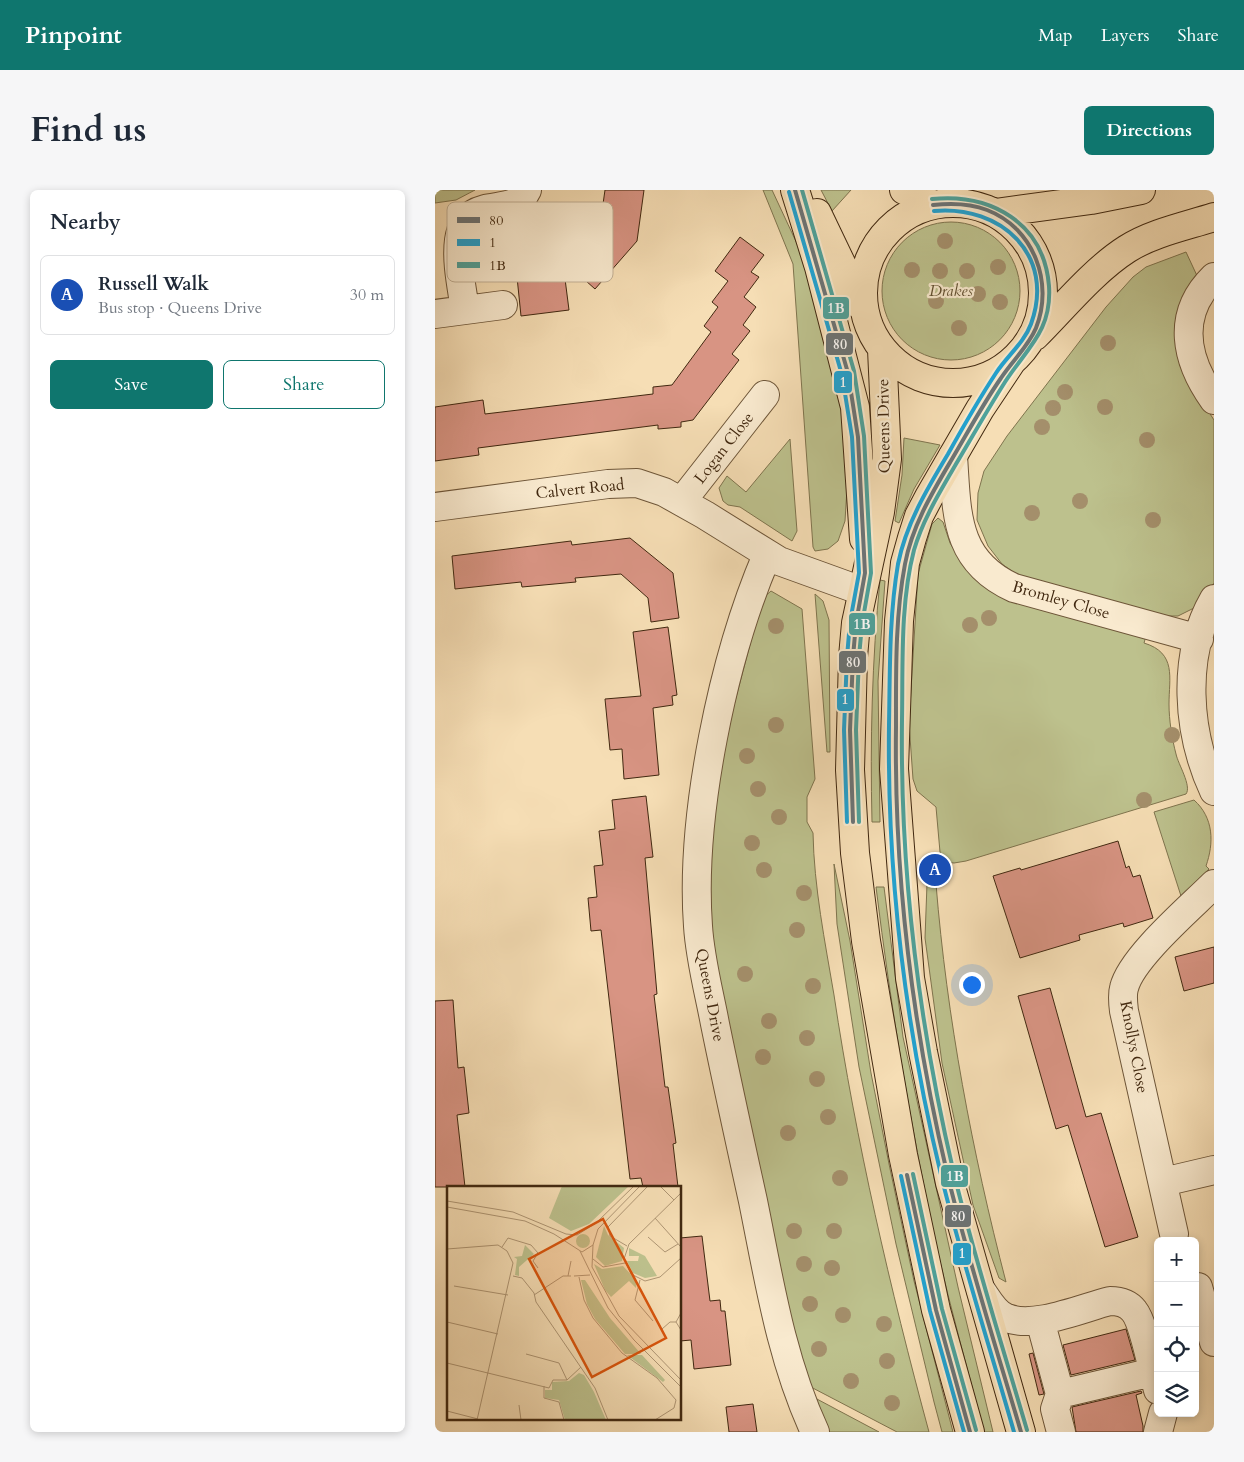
<!DOCTYPE html>
<meta charset="utf-8">
<style>
:root{--surface:#fff;--page:#f6f6f7;--text:#1f2937;--muted:#747a83;--line:#e0e1e3;--accent:#0f766e}
body{margin:0;font-family:Cardo,serif;background:var(--page);color:var(--text)}
.controls{position:absolute;right:15px;bottom:15px;display:grid;overflow:hidden;border-radius:8px;box-shadow:0 2px 8px #0003}
.controls button{width:45px;height:45px;display:grid;place-items:center;padding:0;border:0;border-bottom:1px solid var(--line);background:var(--surface);color:var(--text);font:25px sans-serif}
.you{position:absolute;left:536px;top:794px;width:18px;height:18px;margin:-12px;border:4px solid #fff;border-radius:50%;background:#1a73e8;box-shadow:0 0 0 8px #1a73e833}
.badge{display:grid;place-items:center;width:32px;height:32px;border-radius:50%;background:var(--accent);color:#fff;font-size:16px;font-weight:700}
.pin{position:absolute;translate:-50% -50%;border:2px solid #fff;box-shadow:0 1px 5px #0006}
.list{margin:0;padding:0;list-style:none}
h2{display:flex;justify-content:space-between;align-items:center;height:65px;margin:0;padding:0 20px;font-size:21px}
h2 small{font-size:16px;font-weight:400;color:var(--muted)}
.list li{display:grid;grid-template-columns:32px 1fr auto;gap:15px;align-items:center;box-sizing:border-box;height:80px;margin:0 10px 10px;padding:0 10px;border:1px solid var(--line);border-radius:8px}
.list b{display:block;font-size:19px;white-space:nowrap}
.list p{margin:0;font-size:16px;white-space:nowrap;color:var(--muted)}
.list em{font-size:16px;font-style:normal;color:var(--muted)}
.actions{display:flex;gap:10px;padding:15px 20px}
.actions a{flex:1;padding:11px 0;border:1px solid var(--accent);border-radius:8px;text-align:center;font-size:18px;color:var(--accent)}
.actions .main{background:var(--accent);color:#fff}
.icon{flex:none;width:28px;height:28px;fill:none;stroke:currentColor;stroke-width:2;stroke-linecap:round;stroke-linejoin:round}
.map{position:relative;flex:none;width:779px;height:1242px;overflow:hidden;border-radius:8px}
header{display:flex;align-items:center;gap:30px;box-sizing:border-box;height:70px;padding:0 25px;background:var(--accent);color:#fff}
header strong{font-size:24px}
nav{display:flex;gap:28px;margin-inline-start:auto;font-size:18px}
.intro{display:flex;align-items:center;justify-content:space-between;box-sizing:border-box;height:120px;padding:0 30px}
h1{margin:0;font-size:35px}
.button{padding:12px 22px;border-radius:8px;background:var(--accent);color:#fff;font-size:18px;font-weight:700}
main{display:flex;gap:30px;padding:0 30px}
aside{flex:1;background:var(--surface);border-radius:8px;box-shadow:0 2px 8px #0003}
.map>svg:first-child{display:block}
.green{fill:#bdc18d;stroke:#7f744e}
.building{fill:#d89483;stroke:#412810}
.lines{fill:none;stroke-linecap:round;stroke-linejoin:round}
.minor-casing{stroke:#6e5639;stroke-width:30}
.major-casing{stroke:#412810;stroke-width:30}
.minor{stroke:#f9eacf;stroke-width:28}
.major{stroke:#f6deb5;stroke-width:28}
.bus-1-casing{stroke:#f9eacf;stroke-width:8}
.bus-2-casing{stroke:#f9eacf;stroke-width:8}
.bus-3-casing{stroke:#f9eacf;stroke-width:8}
.bus-1{stroke:#6c7476;stroke-width:4}
.bus-2{stroke:#22a2d0;stroke-width:4}
.bus-3{stroke:#4ea29b;stroke-width:4}
.tree{fill:#a48f6b}
.labels{text-anchor:middle;dominant-baseline:central;stroke-width:4.5;stroke-linejoin:round;paint-order:stroke}
.park-label{font-size:16px;font-style:italic;fill:#604e2f;stroke:#f9eacf}
.street-label{font-size:16px;fill:#412810;stroke:#f9eacf}
.inset-road{fill:none;stroke:#ae9573;stroke-width:1}
.view{fill:#d7540c;fill-opacity:0.15;stroke:#d7540c;stroke-width:2.5}
.inset-edge{fill:none;stroke:#412810;stroke-width:2.5}
.key{fill:#f9eacf;stroke:#c2b096;stroke-width:1}
.key-label{font-size:14px;fill:#412810}
.line-badge{stroke:#f9eacf;stroke-width:2}
.badge-label{font-size:14px;text-anchor:middle;font-weight:bold;fill:#fff}
</style>
<header>
<strong>Pinpoint</strong>
<nav><a>Map</a><a>Layers</a><a>Share</a></nav>
</header>
<div class="intro"><h1>Find us</h1><a class="button">Directions</a></div>
<main>
<aside>
<h2>Nearby<small></small></h2>
<ul class="list">
<li><span class="badge" style="background:#1a4fb4">A</span><div><b>Russell Walk</b><p>Bus stop · Queens Drive</p></div><em>30 m</em></li>
</ul>
<div class="actions"><a class="main">Save</a><a>Share</a></div>
</aside>
<div class="map">
<svg width="779" height="1242" viewBox="0 0 779 1242">
<rect width="100%" height="100%" fill="#f6deb5"/>
<filter id="stains"><feTurbulence type="fractalNoise" baseFrequency=".004" numOctaves="4"/><feColorMatrix values="0 0 0 0 .2 0 0 0 0 .09 0 0 0 0 .02 0 0 0 .5 -.17"/></filter>
<radialGradient id="worn" r=".72"><stop offset=".6" stop-color="#630" stop-opacity="0"/><stop offset="1" stop-color="#630" stop-opacity=".3"/></radialGradient>
<path class="green" d="M0 0H40L21 10 0 13Z
M328 0H337L371 73 415 250 410 331 403 351 393 359 380 361 378 357 358 74Z
M386 0H416L397 21Z
M447 101a69 69 0 1 1 138 0a69 69 0 1 1-138 0Z
M751 62 764 90 755 193 779 230V393L759 418 743 426H724L588 389 567 374 553 356 542 330 543 303 549 281 572 246 671 117 698 87 711 77Z
M469 248 505 255 479 299 464 333 460 331 467 285Z
M355 249 362 341 357 351 305 317 293 315 288 311 284 298 292 286 311 302Z
M503 328 508 332 515 353 533 381 556 401 711 446 709 453C742 463 734 488 734 514 734 530 737 549 741 564 743 574 757 596 751 604L531 671 519 673 510 672 505 662 501 617 482 601 478 589 474 533 483 384 497 334Z
M445 390 450 391 443 491 445 632H437C435 551 437 471 445 390Z
M336 401 367 419 380 589 372 607V632L378 643C379 697 390 752 399 805 421 952 455 1098 494 1242H462L372 1195 362 1162 280 782 274 700 279 620 294 534 327 409Z
M380 404 388 411 394 430 395 562H392Z
M759 610C779 628 779 653 771 676L774 679 746 706 719 622Z
M399 674 415 751 436 883 454 974 479 1091 518 1242H507L499 1212 461 1054 424 877 402 734Z
M492 694H501C512 829 537 961 571 1092L564 1088 538 1015 507 873 490 748Z
M441 697H449L468 847 523 1097 558 1242H549C533 1181 516 1120 502 1059 476 939 456 819 441 697Z
M380 1208 444 1242H394Z"/>
<path class="building" d="M170 0H209L202 51 160 99 131 73 165 35Z
M305 47 329 65 316 82 324 87 309 107 321 117 308 135 315 141 297 164 304 170 258 230 246 232V237L223 239V235L43 258 44 265 0 271V217L48 210 50 224 218 204V197L237 195 276 142 269 136 283 117 277 112 293 91 280 81Z
M129 81 134 120 86 126 82 87Z
M195 348 238 383 244 428 216 432 213 408 186 384 140 388 141 392 87 397 86 392 20 399 17 366 136 351 137 355Z
M233 437 242 505 237 506 238 515 218 518 224 585 189 589 187 559 175 560 170 509 206 506 198 442Z
M211 606 218 667 210 668 222 804 219 805 230 897H233L241 953 238 954 243 997H208L206 988 195 989 166 740 156 741 153 708 162 707 159 676 168 675 164 641 180 639 177 610Z
M683 651 691 678 694 676 698 687 705 685 718 728 689 737 688 733 644 745 645 750 585 768 558 686 585 678 586 680Z
M779 757V793L749 801 740 767Z
M615 798 651 927 666 923 703 1047 670 1057 633 935 621 939 583 806Z
M18 810 23 878 29 877 34 923 22 925 30 997H0V811Z
M267 1046 275 1111 285 1110 286 1121H290L296 1175 259 1179 256 1150 245 1151V1048Z
M691 1139 700 1170 636 1185 628 1155Z
M598 1163 609 1204 604 1205 594 1164Z
M706 1201 707 1203 701 1205 708 1236V1242H641L637 1217Z
M318 1214 322 1242H294L291 1217Z"/>
<g class="lines">
<g class="minor-casing">
<path id="minor" d="M779 87C740 125 751 171 779 210
M30 120C27 98 21 72 24 50 32 0 78 31 92 0
M0 124 68 115
M518 266C522 323 519 371 579 398L764 449
M247 311 330 205
M0 317 173 294 202 293 229 302 270 325 344 371 427 401
M332 365C288 468 255 625 263 736 265 769 274 802 280 834 292 893 305 952 318 1011 334 1090 346 1169 380 1242
M779 409C746 466 752 543 779 601
M728 992 779 980
M739 1044 689 821C688 813 687 805 689 798 696 768 756 717 779 694
M763 1097 779 1152
M546 1100C553 1110 560 1124 572 1128 599 1139 647 1118 675 1111 685 1111 693 1113 699 1121 709 1133 718 1183 723 1200
M605 1130 625 1204 620 1219 626 1242
M625 1204 718 1182
M723 1242 728 1223"/>
</g>
<g class="major-casing">
<path id="major" d="M360 0 384 77 420 217 429 349
M469 0 498 15
M428 103a90 90 0 1 1 180 0a90 90 0 1 1-180 0Z
M382 23 427 117
M560 23 656 10 706 0
M600 146C628 118 659 80 692 59 717 43 751 36 779 27
M447 159 452 269 445 322 421 433 418 467 415 580 420 663 431 751 468 965 501 1120 535 1242
M577 171 545 219 494 307 484 326 477 348 470 373 464 431 459 579 475 788 488 862 515 993 586 1242"/>
</g>
<use href="#minor" class="minor"/>
<use href="#major" class="major"/>
<g class="bus-1-casing">
<path id="bus-1" d="M360 0 413 183 423 247 430 383 421 433 418 467 415 540 418 632
M498 15C516 13 534 13 552 20 599 38 619 93 601 138 593 157 577 171 566 188 548 214 533 242 517 269 497 303 477 336 470 374 460 427 461 483 461 537 459 688 478 840 513 987 534 1073 561 1157 586 1242
M472 985 501 1120 535 1242"/>
</g>
<g class="bus-2-casing">
<path id="bus-2" d="M354 2 407 185 417 247 424 383 415 432 412 467 409 540 412 632
M499 21C566 15 621 65 596 134 589 153 572 166 561 183 544 209 528 237 513 264 492 299 471 334 463 374 454 427 455 482 454 535 452 688 471 841 507 989 528 1074 555 1158 579 1242
M466 986 495 1121 529 1242"/>
</g>
<g class="bus-3-casing">
<path id="bus-3" d="M367 0 419 181 429 246 436 383 427 434 424 467 421 540 424 632
M497 9C556 3 609 33 614 96 617 141 592 158 570 192 553 219 537 247 521 274 505 302 488 329 479 360 465 414 468 475 467 530 465 683 484 835 519 984 540 1070 567 1155 592 1240
M478 984 507 1119 541 1240"/>
</g>
<use href="#bus-1" class="bus-1"/>
<use href="#bus-2" class="bus-2"/>
<use href="#bus-3" class="bus-3"/>
</g>
<g class="tree">
<circle cx="510" cy="51" r="8"/>
<circle cx="563" cy="77" r="8"/>
<circle cx="477" cy="80" r="8"/>
<circle cx="505" cy="81" r="8"/>
<circle cx="532" cy="81" r="8"/>
<circle cx="543" cy="104" r="8"/>
<circle cx="501" cy="111" r="8"/>
<circle cx="565" cy="112" r="8"/>
<circle cx="524" cy="138" r="8"/>
<circle cx="673" cy="153" r="8"/>
<circle cx="630" cy="202" r="8"/>
<circle cx="670" cy="217" r="8"/>
<circle cx="618" cy="218" r="8"/>
<circle cx="607" cy="237" r="8"/>
<circle cx="712" cy="250" r="8"/>
<circle cx="645" cy="311" r="8"/>
<circle cx="597" cy="323" r="8"/>
<circle cx="718" cy="330" r="8"/>
<circle cx="554" cy="428" r="8"/>
<circle cx="535" cy="435" r="8"/>
<circle cx="341" cy="436" r="8"/>
<circle cx="341" cy="535" r="8"/>
<circle cx="737" cy="545" r="8"/>
<circle cx="312" cy="566" r="8"/>
<circle cx="323" cy="599" r="8"/>
<circle cx="709" cy="610" r="8"/>
<circle cx="344" cy="627" r="8"/>
<circle cx="317" cy="653" r="8"/>
<circle cx="329" cy="680" r="8"/>
<circle cx="369" cy="703" r="8"/>
<circle cx="362" cy="740" r="8"/>
<circle cx="310" cy="784" r="8"/>
<circle cx="378" cy="796" r="8"/>
<circle cx="334" cy="831" r="8"/>
<circle cx="372" cy="848" r="8"/>
<circle cx="328" cy="867" r="8"/>
<circle cx="382" cy="889" r="8"/>
<circle cx="393" cy="927" r="8"/>
<circle cx="353" cy="943" r="8"/>
<circle cx="405" cy="988" r="8"/>
<circle cx="359" cy="1041" r="8"/>
<circle cx="399" cy="1041" r="8"/>
<circle cx="369" cy="1074" r="8"/>
<circle cx="397" cy="1078" r="8"/>
<circle cx="375" cy="1114" r="8"/>
<circle cx="408" cy="1125" r="8"/>
<circle cx="449" cy="1134" r="8"/>
<circle cx="384" cy="1159" r="8"/>
<circle cx="452" cy="1171" r="8"/>
<circle cx="416" cy="1191" r="8"/>
<circle cx="457" cy="1213" r="8"/>
</g>
<g class="labels">
<g class="park-label">
<text x="516" y="101">Drakes</text>
</g>
<g class="street-label">
<text transform="translate(449 236) rotate(-91)">Queens Drive</text>
<text transform="translate(289 258) rotate(-52)">Logan Close</text>
<text transform="translate(145 299) rotate(-6)">Calvert Road</text>
<text transform="translate(626 410) rotate(16)">Bromley Close</text>
<text transform="translate(275 805) rotate(79)">Queens Drive</text>
<text transform="translate(699 857) rotate(79)">Knollys Close</text>
</g>
</g>
<g transform="translate(12 996)">
<rect width="234" height="234" fill="#f6deb5"/>
<path d="M115 0H182L142 38 124 45 102 32ZM157 40 161 49 177 62 175 75 158 80 149 71ZM129 55a7 7 0 1 1 14 0a7 7 0 1 1-14 0ZM78 59 87 68 72 81V90L68 89 70 73 67 71 75 70ZM182 62 198 70 210 90 198 92 186 87 180 75H191L192 70H182ZM147 78 155 83 176 80 190 95 189 102 182 95 164 111 158 104ZM134 94H138L163 132 194 168H178L148 133 140 118ZM180 169H195L218 194 216 196ZM132 187 137 189 147 206 159 234H118L112 214 98 212V204H105V196L122 195Z" fill="#bdc18d"/>
<path class="inset-road" d="M193 0 151 43 146 59 145 81 172 130 234 194M213 0 227 14M234 7 182 58 177 73 184 88 198 95 213 91 234 72M0 15 66 26 119 48 130 49 149 37 187 0M0 21 78 35 107 48 135 66 146 59M208 32 234 61M201 51 218 66 231 58M180 60 163 50 161 41 201 0M55 61 61 52 84 59 91 67 86 75 91 82M0 63 51 59 60 65 66 77 30 234M133 65 161 122 187 154 234 201M146 73 156 81 178 77M66 90 75 92 87 107 89 116 148 202 161 234M121 90 124 75M127 90 143 89M132 91 137 114 146 132 175 167 210 192 229 214 227 222 208 234M193 94 188 114 206 135M7 100 61 109M87 109 116 90H124M234 127 229 136 234 144M0 136 51 148M211 139 215 143 223 136H229M79 168 112 177 120 194M0 177 102 202 106 194H120L134 181M97 200V212L112 216 117 234M72 219 74 234M0 225 31 233"/>
<path class="view" d="M156 33 219 152 145 191 82 73Z"/>
<rect width="234" height="234" class="inset-edge"/>
</g>
<rect x="12" y="12" width="166" height="80" rx="8" class="key"/>
<rect x="22" y="27" width="23" height="6" fill="#6c7476"/>
<rect x="22" y="49" width="23" height="7" fill="#22a2d0"/>
<rect x="22" y="72" width="23" height="6" fill="#4ea29b"/>
<g class="key-label">
<text x="54" y="35">80</text>
<text x="54" y="57">1</text>
<text x="54" y="80">1B</text>
</g>
<g class="line-badge">
<rect x="387" y="106" width="28" height="24" rx="5" fill="#4ea29b"/>
<rect x="390" y="142" width="29" height="24" rx="5" fill="#6c7476"/>
<rect x="398" y="180" width="20" height="24" rx="5" fill="#22a2d0"/>
<rect x="413" y="422" width="28" height="24" rx="5" fill="#4ea29b"/>
<rect x="403" y="460" width="29" height="24" rx="5" fill="#6c7476"/>
<rect x="401" y="498" width="19" height="24" rx="5" fill="#22a2d0"/>
<rect x="505" y="974" width="29" height="24" rx="5" fill="#4ea29b"/>
<rect x="509" y="1014" width="28" height="24" rx="5" fill="#6c7476"/>
<rect x="517" y="1052" width="20" height="24" rx="5" fill="#22a2d0"/>
</g>
<g class="badge-label">
<text x="401" y="123">1B</text>
<text x="405" y="159">80</text>
<text x="408" y="197">1</text>
<text x="427" y="439">1B</text>
<text x="418" y="477">80</text>
<text x="410" y="514">1</text>
<text x="520" y="991">1B</text>
<text x="523" y="1031">80</text>
<text x="527" y="1068">1</text>
</g>
<rect width="100%" height="100%" filter="url(#stains)"/>
<rect width="100%" height="100%" fill="url(#worn)"/>
</svg>
<div class="controls">
<button>+</button>
<button>−</button>
<button><svg class="icon" aria-label="locate" viewBox="0 0 24 24"><circle cx="12" cy="12" r="6"/><path d="M12 2v4M12 18v4M2 12h4M18 12h4"/></svg></button>
<button><svg class="icon" aria-label="layers" viewBox="0 0 24 24"><path d="M12 4l9 5-9 5-9-5zM3 14l9 5 9-5"/></svg></button>
</div>
<div class="you"></div>
<div class="pin badge" style="left:500px;top:680px;background:#1a4fb4">A</div>
</div>
</main>
